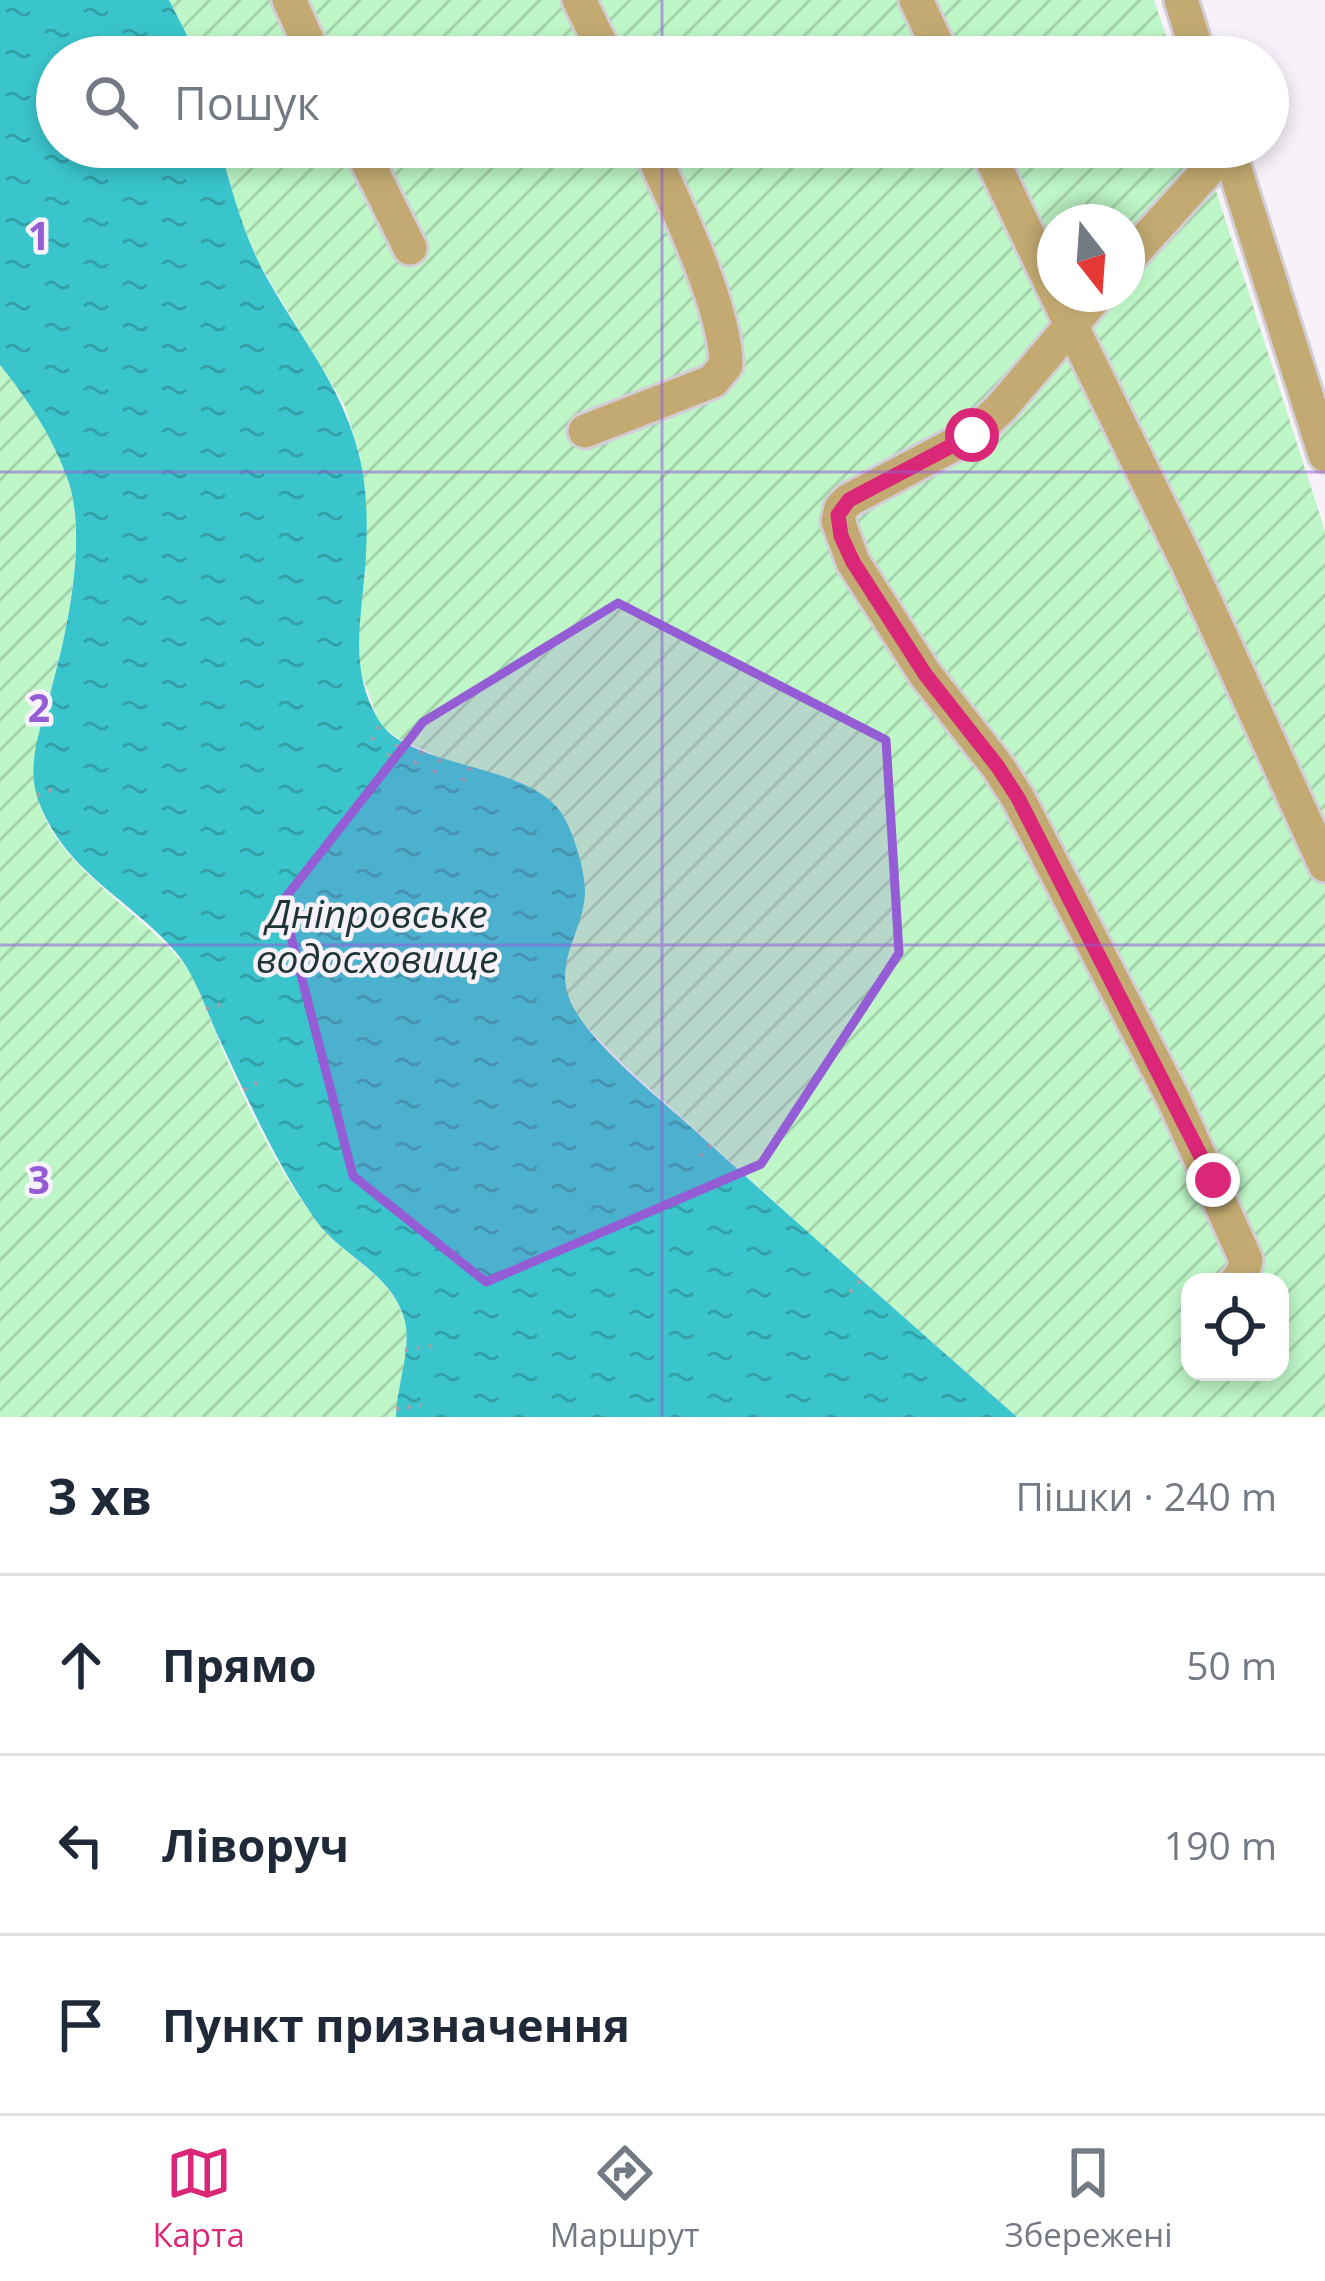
<!DOCTYPE html>
<html lang="uk">
<meta charset="utf-8">
<style>
:root{--surface:#fff;--page:#f6f6f7;--text:#1f2937;--muted:#747a83;--line:#e0e1e3;--accent:#db2777}
body{margin:0;font-family:"Open Sans",sans-serif;background:var(--page);color:var(--text)}
.controls{position:absolute;right:36px;bottom:36px;display:grid;overflow:hidden;border-radius:24px;box-shadow:0 6px 18px #0003}
.controls button{width:108px;height:108px;display:grid;place-items:center;padding:0;border:0;border-bottom:3px solid var(--line);background:var(--surface);color:var(--text);font:60px sans-serif}
.compass{position:absolute;left:1037px;top:204px;width:108px;height:108px;border-radius:50%;background:var(--surface);box-shadow:0 6px 18px #0003;rotate:163deg}
.stop{position:absolute;width:36px;height:36px;margin:-27px;border:9px solid #db2777;border-radius:50%;background:#fff}
.stop.end{background:#db2777;border-color:#fff;box-shadow:0 3px 12px #0008}
.list{margin:0;padding:0;list-style:none}
h2{display:flex;justify-content:space-between;align-items:center;height:156px;margin:0;padding:0 48px;font-size:51px}
h2 small{font-size:39px;font-weight:400;color:var(--muted)}
.list li{display:grid;grid-template-columns:78px 1fr auto;gap:36px;align-items:center;box-sizing:border-box;height:180px;padding:0 48px;border-top:3px solid var(--line)}
.list b{display:block;font-size:45px;white-space:nowrap}
.list em{font-size:39px;font-style:normal;color:var(--muted)}
.icon{flex:none;width:66px;height:66px;fill:none;stroke:currentColor;stroke-width:2;stroke-linecap:round;stroke-linejoin:round}
.map{position:relative;flex:none;width:1325px;height:1417px;overflow:hidden}
.search{position:absolute;background:var(--surface);box-shadow:0 6px 18px #0003;left:36px;right:36px;top:36px;height:132px;display:flex;align-items:center;gap:30px;box-sizing:border-box;padding:0 42px;border-radius:66px;color:var(--muted);font-size:45px}
.sheet{height:696px;background:var(--surface)}
nav{display:flex;justify-content:space-around;align-items:center;box-sizing:border-box;height:168px;border-top:3px solid var(--line);background:var(--surface);font-size:33px;color:var(--muted)}
nav a{display:grid;justify-items:center;gap:6px}
nav .on{color:var(--accent)}
.map>svg:first-child{display:block}
.garden{fill:url(#garden-furrows);fill-rule:evenodd}
.water{fill:url(#water-ripples)}
.lines{fill:none;stroke-linecap:round;stroke-linejoin:round}
.minor-casing{stroke:#d3ced6;stroke-width:39}
.path{stroke:#a6a1a8;stroke-width:4.5;stroke-dasharray:3 9;stroke-linecap:butt}
.minor{stroke:#c3aa72;stroke-width:33}
.route{stroke:#db2777;stroke-width:15}
.marked{fill:#945dd5;fill-opacity:0.2;stroke:#945dd5;stroke-width:9;stroke-linejoin:round}
.grid{fill:none;stroke:#945dd5;stroke-width:3;stroke-opacity:0.55}
.labels{text-anchor:middle;dominant-baseline:central;stroke-width:9;stroke-linejoin:round;paint-order:stroke}
.water-label{font-size:39px;font-style:italic;fill:#1e3537;stroke:#f7f1fa}
.grid-label{font-size:39px;text-anchor:middle;font-weight:bold;fill:#945dd5;stroke:#f7f1fa;stroke-width:9;stroke-linejoin:round;paint-order:stroke}
</style>
<div class="map">
<svg width="1325" height="1417" viewBox="0 0 1325 1417">
<defs>
<pattern id="garden-furrows" width="10" height="10" patternUnits="userSpaceOnUse" patternTransform="scale(3)"><rect width="10" height="10" fill="#bef6c7"/><path d="M-1 1l2-2M0 10L10 0M9 11l2-2" fill="none" stroke="#a4d3ab"/></pattern>
<pattern id="water-ripples" width="26" height="14" patternUnits="userSpaceOnUse" patternTransform="scale(3)"><rect width="26" height="14" fill="#3ac5cd"/><path d="M2 4q2-2 4 0t4 0M15 11q2-2 4 0t4 0" fill="none" stroke="#31a0a7"/></pattern>
</defs>
<rect width="100%" height="100%" fill="#f7f1fa"/>
<path class="garden" d="M169 0H1154L1173 57H198Z
M220 147H1202L1325 531V1417H1017L810 1234 623 1064 580 1020 567 994 564 966 585 890 565 817 521 782 441 758 401 740 380 725 358 665 357 634 365 575 360 456 345 406 260 265 238 213ZM1055 222H1127V294H1055ZM1190 1282H1280V1372H1190Z
M0 365C29 401 55 439 69 483 86 537 68 628 53 681 42 723 27 763 40 806 61 871 152 918 192 974 222 1052 266 1156 317 1222 343 1257 389 1273 403 1316 414 1347 396 1385 396 1417H0Z"/>
<path class="water" d="M0 0H169L198 57H57V147H220C231 188 242 229 261 267 294 330 340 381 358 451 368 488 368 531 365 569 361 622 349 670 378 719 407 771 536 761 565 819 575 838 584 868 585 889 586 926 556 958 568 995 581 1037 657 1096 691 1127 799 1225 908 1321 1017 1417H396C396 1385 413 1348 404 1318 390 1271 340 1256 314 1218 274 1160 246 1095 216 1032 204 1005 195 974 175 951 131 900 68 874 40 805 24 767 41 728 51 690 67 633 87 540 69 483 54 439 29 401 0 365Z"/>
<g class="lines">
<g class="minor-casing">
<path id="minor" d="M289 0 315 57
M579 0 607 57
M916 0 943 57
M1181 0 1199 57
M360 147 410 248
M986 147 1055 292
M1228 147 1325 455
M1127 260 1228 148
M1056 294 1187 562 1325 865
M1098 294 1000 409 972 435 849 500 841 508 838 521 853 562 925 674 998 767 1018 798 1174 1100 1246 1260 1243 1273 1236 1282
M585 431 713 381 726 365C726 308 674 200 649 147"/>
</g>
<path class="path" d="M372 740 380 725
M388 756 401 740
M415 764 423 749
M434 773 441 758
M463 781 470 767
M37 795 59 788
M206 1009 228 1002
M244 1090 265 1079
M701 1156 711 1145
M850 1292 861 1280
M405 1350 431 1346
M396 1409 421 1405"/>
<use href="#minor" class="minor"/>
</g>
<g class="lines">
<path class="route" d="M972 435 849 500 838 515 841 536 853 562 925 674 998 767 1018 798 1213 1180"/>
</g>
<path class="marked" d="M618 603 886 740 899 953 761 1164 486 1282 353 1176 282 902 423 722Z"/>
<path class="grid" d="M662 0V57M662 147V1417M0 472H1325M0 945H1325"/>
<g class="labels">
<g class="water-label">
<text x="377" y="912">Дніпровське<tspan x="377" dy="45">водосховище</tspan></text>
</g>
</g>
<g class="grid-label">
<text x="39" y="250">1</text>
<text x="39" y="722">2</text>
<text x="39" y="1194">3</text>
</g>
</svg>
<div class="controls">
<button><svg class="icon" aria-label="locate" viewBox="0 0 24 24"><circle cx="12" cy="12" r="6"/><path d="M12 2v4M12 18v4M2 12h4M18 12h4"/></svg></button>
</div>
<svg class="compass" viewBox="-18 -18 36 36"><path d="M0-13l5 13h-10z" fill="#e53935"/><path d="M0 13l5-13h-10z" fill="#747a83"/></svg>
<div class="stop" style="left:972px;top:435px"></div>
<div class="stop end" style="left:1213px;top:1180px"></div>
<div class="search"><svg class="icon" aria-label="search" viewBox="0 0 24 24"><circle cx="10" cy="10" r="6"/><path d="M15 15l6 6"/></svg>Пошук</div>
</div>
<section class="sheet">
<h2>3 хв<small>Пішки · 240 m</small></h2>
<ul class="list">
<li><svg class="icon" aria-label="ahead" viewBox="0 0 24 24"><path d="M12 20V5M6 11l6-6 6 6"/></svg><div><b>Прямо</b></div><em>50 m</em></li>
<li><svg class="icon" aria-label="left" viewBox="0 0 24 24"><path d="M17 20v-9H6M10 6l-5 5 5 5"/></svg><div><b>Ліворуч</b></div><em>190 m</em></li>
<li><svg class="icon" aria-label="arrive" viewBox="0 0 24 24"><path d="M6 21V4h12l-3 4 3 4H6"/></svg><div><b>Пункт призначення</b></div></li>
</ul>
</section>
<nav>
<a class="on"><svg class="icon" aria-label="map" viewBox="0 0 24 24"><path d="M3 6l6-2 6 2 6-2v14l-6 2-6-2-6 2zM9 4v14M15 6v14"/></svg>Карта</a>
<a><svg class="icon" aria-label="directions" viewBox="0 0 24 24"><path d="M12 3l9 9-9 9-9-9zM9 14v-3h6M13 9l2 2-2 2"/></svg>Маршрут</a>
<a><svg class="icon" aria-label="saved" viewBox="0 0 24 24"><path d="M7 4h10v16l-5-4-5 4z"/></svg>Збережені</a>
</nav>
